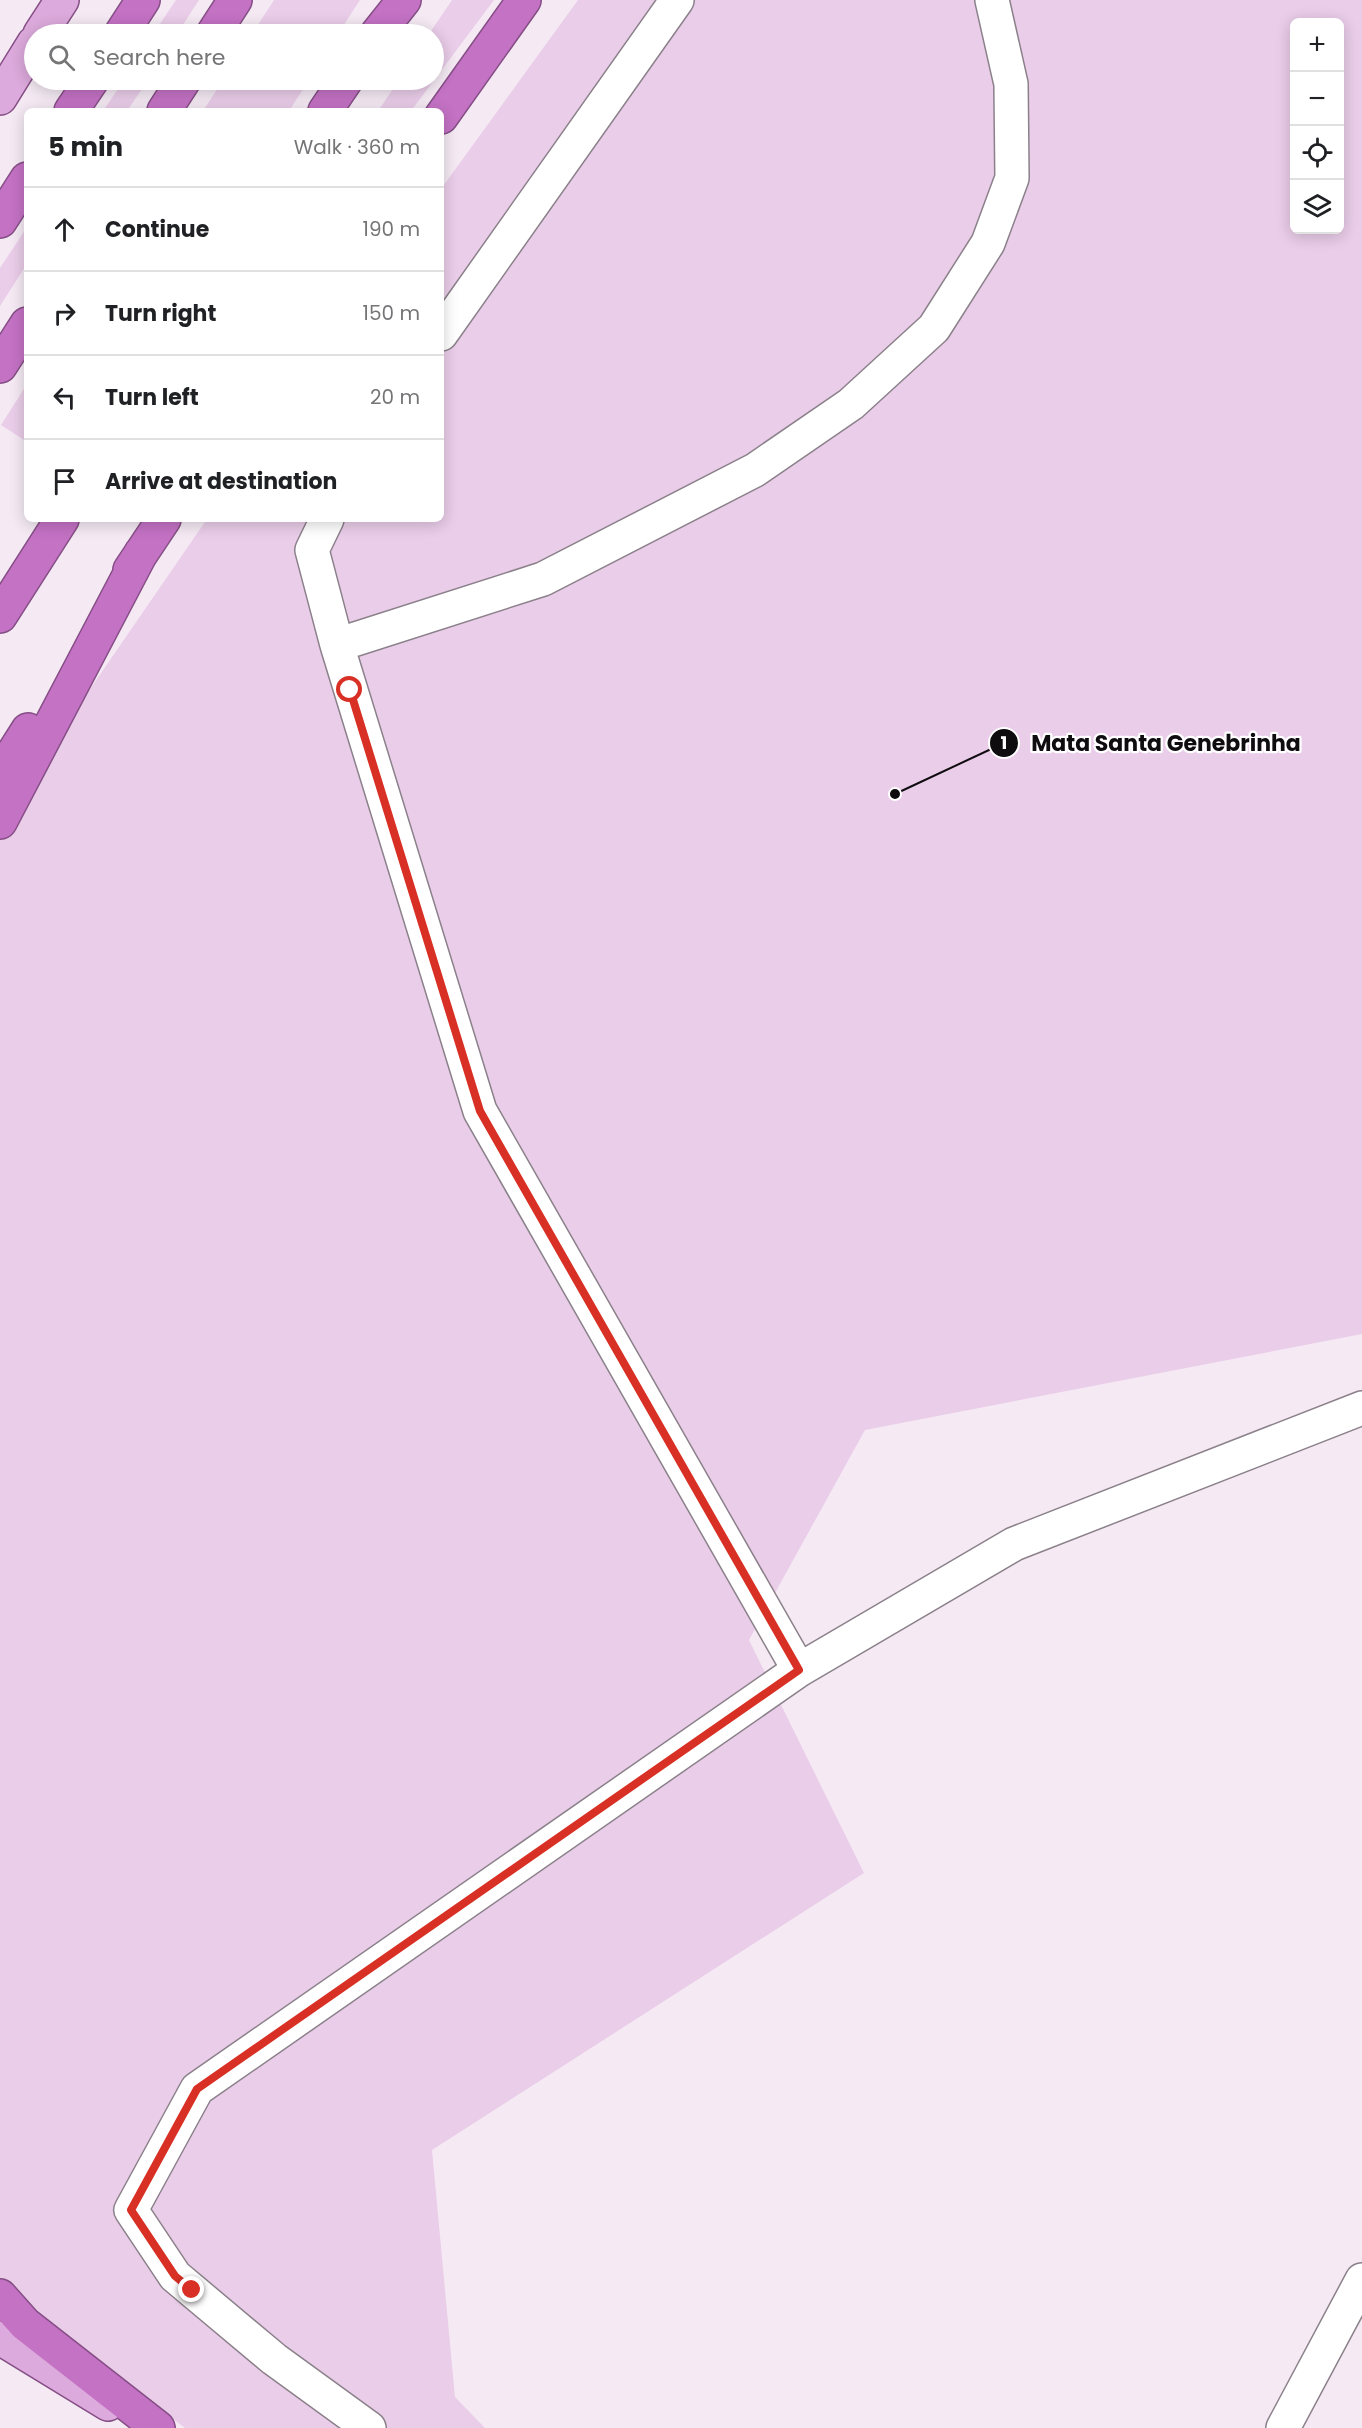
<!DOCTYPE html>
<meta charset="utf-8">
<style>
:root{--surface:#fff;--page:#f2f2f2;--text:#202124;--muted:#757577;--line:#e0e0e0}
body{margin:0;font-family:Poppins,sans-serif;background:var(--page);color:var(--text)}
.controls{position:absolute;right:18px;top:18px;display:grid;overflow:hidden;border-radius:9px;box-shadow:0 3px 15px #0003}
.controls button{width:54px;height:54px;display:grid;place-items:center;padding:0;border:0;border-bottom:2px solid var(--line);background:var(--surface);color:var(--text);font:30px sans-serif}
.stop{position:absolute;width:18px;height:18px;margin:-14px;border:4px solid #d93025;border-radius:50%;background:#fff}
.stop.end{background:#d93025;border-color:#fff;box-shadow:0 2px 6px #0008}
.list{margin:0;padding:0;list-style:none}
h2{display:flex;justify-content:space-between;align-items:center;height:78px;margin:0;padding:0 24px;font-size:26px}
h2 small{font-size:20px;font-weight:400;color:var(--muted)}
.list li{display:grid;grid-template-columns:39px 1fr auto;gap:18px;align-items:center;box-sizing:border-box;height:84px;padding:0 24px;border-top:2px solid var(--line)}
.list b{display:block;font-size:22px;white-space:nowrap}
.list em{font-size:20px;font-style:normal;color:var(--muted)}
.icon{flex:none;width:33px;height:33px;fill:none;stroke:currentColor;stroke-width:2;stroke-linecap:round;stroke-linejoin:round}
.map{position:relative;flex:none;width:1362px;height:2428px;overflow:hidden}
.search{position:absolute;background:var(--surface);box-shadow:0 3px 15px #0003;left:24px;top:24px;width:420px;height:66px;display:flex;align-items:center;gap:15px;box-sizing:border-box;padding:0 21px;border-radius:33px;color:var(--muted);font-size:22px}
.panel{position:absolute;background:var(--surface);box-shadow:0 3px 15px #0003;left:24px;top:108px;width:420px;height:414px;border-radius:9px}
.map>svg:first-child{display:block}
.green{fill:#eacde9;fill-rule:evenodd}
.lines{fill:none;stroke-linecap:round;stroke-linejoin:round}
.minor-casing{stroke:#8b818a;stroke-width:36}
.major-casing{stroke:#854e85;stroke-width:36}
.highway-casing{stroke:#854e85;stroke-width:36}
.minor{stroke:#fff;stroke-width:33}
.major{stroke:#dcaadc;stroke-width:33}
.highway{stroke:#c472c4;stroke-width:33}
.route{stroke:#d93025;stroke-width:8}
.leader{fill:none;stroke:#0f0c0f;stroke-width:2}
.callout-dot{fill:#0f0c0f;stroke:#fff;stroke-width:2}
.mark-label{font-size:18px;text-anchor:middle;font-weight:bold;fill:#fff}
.callout-label{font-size:22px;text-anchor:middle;font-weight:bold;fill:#0f0c0f;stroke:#fff;stroke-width:4.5;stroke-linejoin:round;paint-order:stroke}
</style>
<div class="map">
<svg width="1362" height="2428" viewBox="0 0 1362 2428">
<rect width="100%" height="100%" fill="#f5eaf4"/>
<path class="green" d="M176 0H199L177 34H153Z
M274 0H360L338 34H252Z
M452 0H494L411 111H378L399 80H434V34H429Z
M578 0H1362V1334L865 1430 749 1640 864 1873 432 2150 455 2397 485 2428H185L0 2286V826L13 801 207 519H441V189ZM1294 22H1340V230H1294Z
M124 80H148L127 111H103Z
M223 80H309L289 111H203Z
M27 227V264L0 306V268Z
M27 384V442L1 425Z"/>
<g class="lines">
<g class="minor-casing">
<path id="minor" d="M441 334 677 0
M327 519 312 550 337 645 480 1111 799 1670
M337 645 543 579 755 470 851 404 934 328 988 243 1012 178 1011 84 992 0
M369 2428 274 2359 175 2276 131 2210 197 2089 799 1670 1014 1544 1362 1408
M1283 2428 1362 2280"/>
</g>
<g class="major-casing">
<path id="major" d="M40 34 62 0
M0 98 34 43
M0 2338 108 2404"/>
</g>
<g class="highway-casing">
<path id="highway" d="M121 34 143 0
M213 34 235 0
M377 34 404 0
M71 111 92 80
M164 111 184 80
M325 111 346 80
M441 117 524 0
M0 221 27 179
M0 366 27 324
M130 570 164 519
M0 616 62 519
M0 774 28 730
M0 822 141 553
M0 2296 25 2324 158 2428"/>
</g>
<use href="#minor" class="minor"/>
<use href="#major" class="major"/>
<use href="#highway" class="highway"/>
</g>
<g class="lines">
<path class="route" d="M192 2290 175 2276 131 2210 197 2089 799 1670 480 1111 350 690"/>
</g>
<path class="leader" d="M895 794L1004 743"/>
<g class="callout-dot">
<circle cx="895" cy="794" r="6"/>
<circle cx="1004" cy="743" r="15"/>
</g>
<g class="mark-label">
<text x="1004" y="749">1</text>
</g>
<g class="callout-label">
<text x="1166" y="751">Mata Santa Genebrinha</text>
</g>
</svg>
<div class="controls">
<button>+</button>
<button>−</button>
<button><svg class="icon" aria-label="locate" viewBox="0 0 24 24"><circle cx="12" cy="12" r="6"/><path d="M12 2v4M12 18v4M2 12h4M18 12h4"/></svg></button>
<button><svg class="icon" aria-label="layers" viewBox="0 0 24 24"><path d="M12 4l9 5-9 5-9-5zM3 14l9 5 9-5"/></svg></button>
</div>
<div class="stop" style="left:350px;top:690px"></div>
<div class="stop end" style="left:192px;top:2290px"></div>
<div class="search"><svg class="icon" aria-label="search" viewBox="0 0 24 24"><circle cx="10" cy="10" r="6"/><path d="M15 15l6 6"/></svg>Search here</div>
<section class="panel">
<h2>5 min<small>Walk · 360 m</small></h2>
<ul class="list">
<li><svg class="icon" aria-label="ahead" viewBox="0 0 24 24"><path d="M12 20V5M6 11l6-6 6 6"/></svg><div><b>Continue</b></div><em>190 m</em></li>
<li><svg class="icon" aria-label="right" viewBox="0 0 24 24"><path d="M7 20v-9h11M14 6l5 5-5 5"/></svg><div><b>Turn right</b></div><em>150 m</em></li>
<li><svg class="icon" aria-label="left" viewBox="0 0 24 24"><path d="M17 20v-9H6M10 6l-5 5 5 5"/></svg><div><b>Turn left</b></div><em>20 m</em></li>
<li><svg class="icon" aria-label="arrive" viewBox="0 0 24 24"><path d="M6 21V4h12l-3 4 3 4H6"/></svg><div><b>Arrive at destination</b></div></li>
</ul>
</section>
</div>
